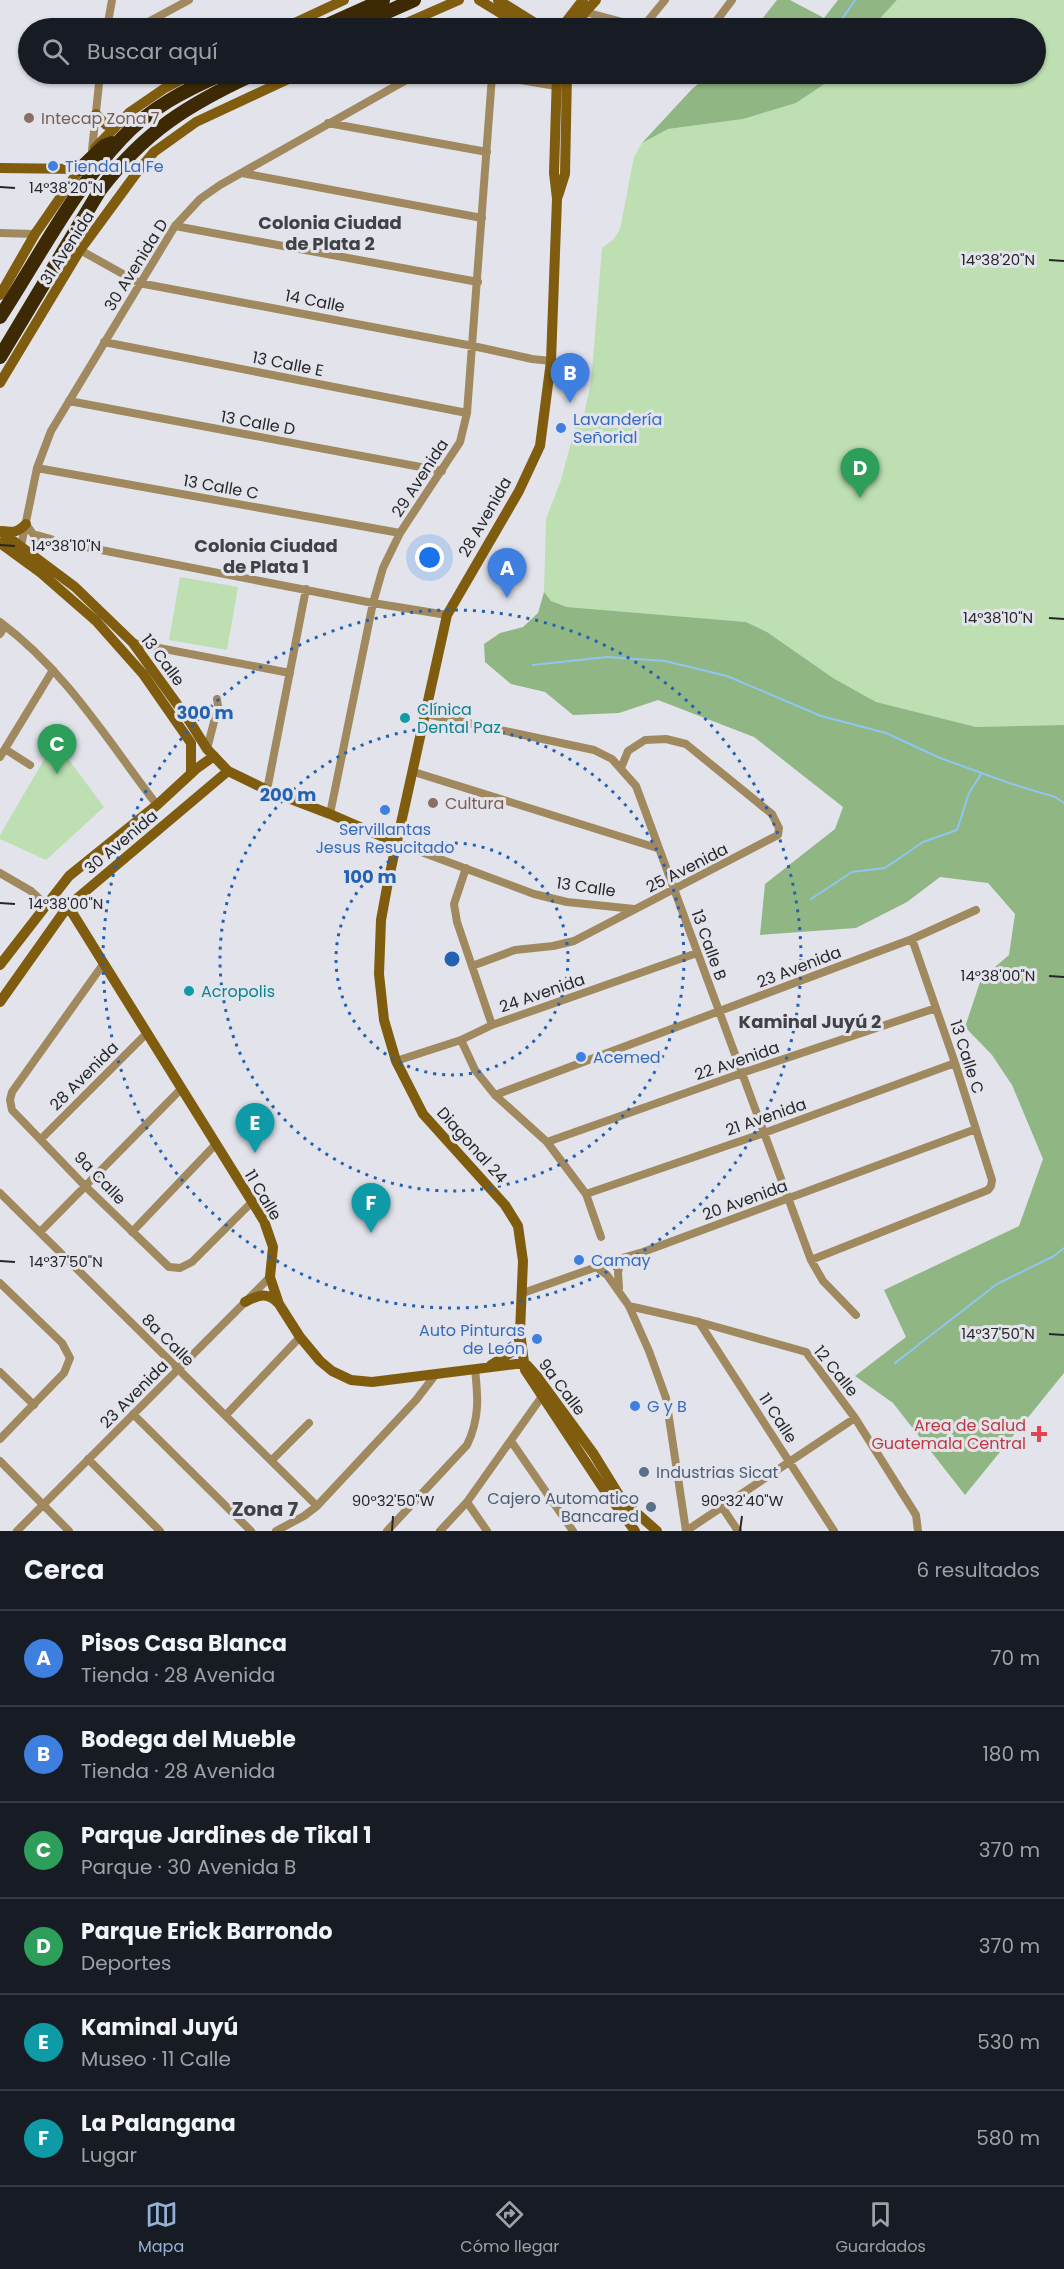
<!DOCTYPE html>
<html lang="es">
<meta charset="utf-8">
<style>
:root{--surface:#171b24;--page:#242831;--text:#f1f3f6;--muted:#9ea1a6;--line:#363941;--accent:#94b1d8}
body{margin:0;font-family:Poppins,sans-serif;background:var(--page);color:var(--text)}
.you{position:absolute;left:430px;top:558px;width:21px;height:21px;margin:-15px;border:4px solid #fff;border-radius:50%;background:#1a73e8;box-shadow:0 0 0 9px #1a73e833}
.badge{display:grid;place-items:center;width:39px;height:39px;border-radius:50%;background:var(--accent);color:#fff;font-size:20px;font-weight:700}
.pin{position:absolute;translate:-50% -50px;filter:drop-shadow(0 2px 3px #0008)}
.pin::after{content:'';position:absolute;top:32px;width:21px;height:18px;background:inherit;clip-path:polygon(0 0,100% 0,50% 100%)}
.list{margin:0;padding:0;list-style:none}
h2{display:flex;justify-content:space-between;align-items:center;height:78px;margin:0;padding:0 24px;font-size:26px}
h2 small{font-size:20px;font-weight:400;color:var(--muted)}
.list li{display:grid;grid-template-columns:39px 1fr auto;gap:18px;align-items:center;box-sizing:border-box;height:96px;padding:0 24px;border-top:2px solid var(--line)}
.list b{display:block;font-size:22px;white-space:nowrap}
.list p{margin:0;font-size:20px;white-space:nowrap;color:var(--muted)}
.list em{font-size:20px;font-style:normal;color:var(--muted)}
.icon{flex:none;width:33px;height:33px;fill:none;stroke:currentColor;stroke-width:2;stroke-linecap:round;stroke-linejoin:round}
.map{position:relative;flex:none;width:1064px;height:1531px;overflow:hidden}
.search{position:absolute;background:var(--surface);box-shadow:0 2px 4px #0004;left:18px;right:18px;top:18px;height:66px;display:flex;align-items:center;gap:15px;box-sizing:border-box;padding:0 21px;border-radius:33px;color:var(--muted);font-size:22px}
.sheet{height:654px;background:var(--surface)}
nav{display:flex;justify-content:space-around;align-items:center;box-sizing:border-box;height:84px;border-top:2px solid var(--line);background:var(--surface);font-size:16px;color:var(--muted)}
nav a{display:grid;justify-items:center;gap:3px}
nav .on{color:var(--accent)}
.map>svg:first-child{display:block}
.green{fill:#bddfb2}
.forest{fill:#8fb683}
.lines{fill:none;stroke-linecap:round;stroke-linejoin:round}
.stream{stroke:#8fc6f1;stroke-width:2}
.street{stroke:#a1895f;stroke-width:8}
.secondary{stroke:#805c0f;stroke-width:10}
.highway{stroke:#3d2a05;stroke-width:14}
.ticks{fill:none;stroke:#27272a;stroke-width:2}
.ring{fill:none;stroke:#2361b3;stroke-width:3;stroke-dasharray:3 6}
.education-dot{fill:#8d6e63;stroke:#e3e4eb;stroke-width:2}
.shop-dot{fill:#3f7fe0;stroke:#e3e4eb;stroke-width:2}
.culture-dot{fill:#0f9aa8;stroke:#e3e4eb;stroke-width:2}
.health-dot{fill:#e0444e;stroke:#e3e4eb;stroke-width:2}
.service-dot{fill:#5c6f8a;stroke:#e3e4eb;stroke-width:2}
.labels{text-anchor:middle;dominant-baseline:central;stroke-width:6;stroke-linejoin:round;paint-order:stroke}
.education-label{font-size:16px;fill:#785e54;stroke:#e3e4eb;text-anchor:start}
.shop-label{font-size:16px;fill:#366cbe;stroke:#e3e4eb;text-anchor:start}
.street-label{font-size:16px;fill:#27272a;stroke:#e3e4eb}
.culture-label{font-size:16px;fill:#0d838f;stroke:#e3e4eb;text-anchor:start}
.health-label{font-size:16px;fill:#be3a42;stroke:#e3e4eb;text-anchor:end}
.service-label{font-size:16px;fill:#4e5e75;stroke:#e3e4eb;text-anchor:start}
.neighbourhood-label{font-size:18px;font-weight:bold;fill:#414248;stroke:#e3e4eb}
.quarter-label{font-size:20px;font-weight:bold;fill:#414248;stroke:#e3e4eb}
.ticks-label{font-size:15px;text-anchor:middle;fill:#27272a;stroke:#e3e4eb;stroke-width:6;stroke-linejoin:round;paint-order:stroke}
.centre{fill:#2361b3;stroke:#e3e4eb;stroke-width:3}
.ring-label{font-size:18px;text-anchor:middle;font-weight:bold;fill:#2361b3;stroke:#e3e4eb;stroke-width:6;stroke-linejoin:round;paint-order:stroke}
</style>
<div class="map">
<svg width="1064" height="1531" viewBox="0 0 1064 1531">
<rect width="100%" height="100%" fill="#e3e4eb"/>
<path class="green" d="M897 0H1064V725L976 727 876 702 833 678 767 632 746 622 567 607 551 601 544 592 546 519 561 480 575 427 582 423 591 383 602 248 614 239 620 229 634 157 642 143 668 129 743 119 796 103 832 79 836 74H1036V28H871Z
M180 577 238 587 227 650 169 640Z
M55 741 104 807 46 860 0 839V835Z"/>
<path class="forest" d="M777 0H790L824 18 838 0H897L871 28H755Z
M710 74H836L832 79 796 103 743 119 668 129 642 143 692 89Z
M544 592 551 601 567 607 746 622 767 632 833 678 876 702 976 727 1064 725V1373L965 1495 893 1403 855 1376 906 1337 884 1290 1019 1226 1043 1159 1012 1085 992 1055 965 1027 981 979 1009 955 1015 914 988 883 940 877 907 902 856 928 760 935 765 884 835 829 843 807 754 737 658 700 619 713 573 715 545 692 511 684 485 662 484 644 500 633 523 627 538 613Z"/>
<g class="lines">
<path class="stream" d="M836 28 855 0
M533 665 607 657 665 661 727 676 821 716 886 733 940 758 1012 784 1055 797 1064 803
M811 899 852 872 885 868 923 842 957 830 969 793 981 774
M895 1363 997 1284 1054 1256 1064 1248"/>
<path class="street" d="M585 12 645 28
M107 28 112 0
M137 28 189 0
M642 28 665 0
M711 28 732 0
M484 74 556 86
M328 123 487 152
M92 150 100 74
M242 173 482 218
M175 226 478 282
M0 233 35 234
M80 250 139 283 473 346 532 359 551 361
M104 342 467 413
M69 401 442 471
M37 468 400 533
M26 524 33 534 51 539
M21 546 37 468 51 431 175 226 200 199 220 185 417 74
M32 554 37 544 45 542 65 543 373 603 447 615
M0 622C66 671 108 741 157 805
M0 634 5 626
M133 643 290 673
M426 714 594 750 612 759 636 786 811 1260 823 1281 856 1315
M5 749 30 765
M207 749 218 706 217 699
M0 757 53 670
M414 772 657 848
M267 790 306 589
M330 814 373 603 383 568 400 533 460 442 467 413 492 76
M397 843 534 894 567 902 634 909
M466 868 454 904 457 922 492 1025
M0 873 31 891 46 905
M104 963 12 1092 10 1100 12 1110 84 1185 169 1267 180 1268 192 1262 251 1203
M472 966 515 950 553 946 574 941 778 835 779 828 772 814 686 744 666 739 645 740 628 751 621 768
M461 1040 475 1070 495 1095 547 1142 586 1194 601 1237
M396 1061 461 1040 492 1025 697 953
M495 1095 912 939 976 910
M41 1139 147 1033
M547 1142 742 1073 936 1008
M0 1193 317 1506
M586 1194 764 1133 955 1063
M40 1232 181 1089
M132 1232 215 1145
M811 1260 988 1190 991 1186 992 1180 955 1063 912 939
M596 1267 607 1275 629 1306 649 1351 666 1398 686 1531
M0 1283 62 1343 70 1358 64 1373 0 1439
M619 1288 618 1272 622 1258
M523 1293 622 1258 643 1252 976 1129
M629 1306 699 1322 806 1352 855 1418 916 1515 918 1531
M699 1322 834 1531
M0 1372 34 1405
M133 1414 251 1531
M226 1415 300 1337
M511 1441 573 1531
M88 1459 160 1531
M272 1460 309 1423
M0 1461 69 1531
M467 1502 487 1531
M722 1507 738 1531
M17 1531 270 1277
M276 1531 304 1516 317 1506 416 1400 436 1374
M387 1531 467 1445C480 1418 478 1397 475 1369
M440 1531 467 1502 543 1395
M686 1531 855 1418"/>
<path class="secondary" d="M479 0 525 28
M498 0 543 28
M284 28 344 0
M395 28 459 0
M564 28 565 23 583 0
M575 28 585 12 596 0
M557 74 554 173 557 199 551 361 540 446 519 491 447 615 388 882 381 920 379 974 384 1020 396 1061 423 1114 505 1205 518 1226 523 1261 520 1332 525 1370 603 1488 635 1531
M96 114 106 125 119 124
M95 148 130 112 165 88 191 74
M0 168 80 169
M558 196 565 174 567 74
M0 295 35 234 84 163
M0 383 80 250 138 171 154 152 196 122 299 74
M0 531 75 587 133 643 190 722 207 749 228 771 267 790 330 814 397 843
M2 531C14 533 18 532 26 524
M0 543 41 573 96 621 143 674 191 743V774
M68 906 264 1221 273 1247 270 1277 279 1304 300 1337 320 1361 332 1371 351 1380 372 1382 524 1363
M0 965 69 876 157 805 196 769 214 756
M0 1002 68 906 228 771
M245 1302C258 1295 268 1291 279 1304
M491 1365 512 1352 520 1338
M527 1365 536 1375 593 1453 622 1500 657 1531"/>
<path class="highway" d="M321 28 383 0
M351 28 414 0
M80 169 104 146 112 143
M0 317C39 257 73 190 122 138 149 109 185 90 222 74
M0 357 100 190C145 131 189 104 254 74"/>
</g>
<path class="ticks" d="M0 187 15 188M1049 260 1064 261M0 545 15 546M1049 618 1064 619M0 903 15 904M1049 976 1064 977M0 1261 15 1262M1049 1334 1064 1335M392 1531 393 1516M740 1531 742 1516"/>
<g class="ring">
<circle cx="452" cy="959" r="116"/>
<circle cx="452" cy="959" r="232"/>
<circle cx="452" cy="959" r="349"/>
</g>
<g class="education-dot">
<circle cx="29" cy="118" r="6"/>
<circle cx="433" cy="803" r="6"/>
</g>
<g class="shop-dot">
<circle cx="53" cy="166" r="6"/>
<circle cx="561" cy="428" r="6"/>
<circle cx="385" cy="810" r="6"/>
<circle cx="581" cy="1057" r="6"/>
<circle cx="579" cy="1260" r="6"/>
<circle cx="537" cy="1339" r="6"/>
<circle cx="635" cy="1406" r="6"/>
</g>
<g class="culture-dot">
<circle cx="405" cy="718" r="6"/>
<circle cx="189" cy="991" r="6"/>
</g>
<path class="health-dot" d="M1036 1425h6v6h6v6h-6v6h-6v-6h-6v-6h6z"/>
<g class="service-dot">
<circle cx="644" cy="1472" r="6"/>
<circle cx="651" cy="1507" r="6"/>
</g>
<g class="labels">
<g class="education-label">
<text x="41" y="118">Intecap Zona 7</text>
<text x="445" y="803">Cultura</text>
</g>
<g class="shop-label">
<text x="65" y="166">Tienda La Fe</text>
<text x="573" y="419">Lavandería<tspan x="573" dy="18">Señorial</tspan></text>
<text x="385" y="829" text-anchor="middle">Servillantas<tspan x="385" dy="18">Jesus Resucitado</tspan></text>
<text x="593" y="1057">Acemed</text>
<text x="591" y="1260">Camay</text>
<text x="525" y="1330" text-anchor="end">Auto Pinturas<tspan x="525" dy="18">de León</tspan></text>
<text x="647" y="1406">G y B</text>
</g>
<g class="street-label">
<text transform="translate(67 248) rotate(-57)">31 Avenida</text>
<text transform="translate(136 265) rotate(-58)">30 Avenida D</text>
<text transform="translate(315 301) rotate(11)">14 Calle</text>
<text transform="translate(288 364) rotate(11)">13 Calle E</text>
<text transform="translate(258 423) rotate(10)">13 Calle D</text>
<text transform="translate(420 478) rotate(-57)">29 Avenida</text>
<text transform="translate(221 487) rotate(10)">13 Calle C</text>
<text transform="translate(485 517) rotate(-60)">28 Avenida</text>
<text transform="translate(163 660) rotate(53)">13 Calle</text>
<text transform="translate(121 842) rotate(-40)">30 Avenida</text>
<text transform="translate(687 868) rotate(-27)">25 Avenida</text>
<text transform="translate(586 887) rotate(8)">13 Calle</text>
<text transform="translate(709 945) rotate(70)">13 Calle B</text>
<text transform="translate(799 967) rotate(-21)">23 Avenida</text>
<text transform="translate(542 993) rotate(-19)">24 Avenida</text>
<text transform="translate(967 1057) rotate(72)">13 Calle C</text>
<text transform="translate(737 1061) rotate(-19)">22 Avenida</text>
<text transform="translate(84 1076) rotate(-45)">28 Avenida</text>
<text transform="translate(766 1117) rotate(-19)">21 Avenida</text>
<text transform="translate(472 1145) rotate(48)">Diagonal 24</text>
<text transform="translate(100 1178) rotate(46)">9a Calle</text>
<text transform="translate(263 1195) rotate(59)">11 Calle</text>
<text transform="translate(745 1200) rotate(-20)">20 Avenida</text>
<text transform="translate(168 1340) rotate(45)">8a Calle</text>
<text transform="translate(836 1371) rotate(51)">12 Calle</text>
<text transform="translate(562 1387) rotate(53)">9a Calle</text>
<text transform="translate(134 1394) rotate(-45)">23 Avenida</text>
<text transform="translate(778 1418) rotate(57)">11 Calle</text>
</g>
<g class="culture-label">
<text x="417" y="709">Clínica<tspan x="417" dy="18">Dental Paz</tspan></text>
<text x="201" y="991">Acropolis</text>
</g>
<g class="health-label">
<text x="1026" y="1425">Area de Salud<tspan x="1026" dy="18">Guatemala Central</tspan></text>
</g>
<g class="service-label">
<text x="656" y="1472">Industrias Sicat</text>
<text x="639" y="1498" text-anchor="end">Cajero Automatico<tspan x="639" dy="18">Bancared</tspan></text>
</g>
<g class="neighbourhood-label">
<text x="330" y="222">Colonia Ciudad<tspan x="330" dy="21">de Plata 2</tspan></text>
<text x="266" y="545">Colonia Ciudad<tspan x="266" dy="21">de Plata 1</tspan></text>
<text x="810" y="1021">Kaminal Juyú 2</text>
</g>
<g class="quarter-label">
<text x="265" y="1509">Zona 7</text>
</g>
</g>
<g class="ticks-label">
<text x="66" y="193">14°38'20"N</text>
<text x="998" y="265">14°38'20"N</text>
<text x="66" y="551">14°38'10"N</text>
<text x="998" y="623">14°38'10"N</text>
<text x="66" y="909">14°38'00"N</text>
<text x="998" y="981">14°38'00"N</text>
<text x="66" y="1267">14°37'50"N</text>
<text x="998" y="1339">14°37'50"N</text>
<text x="393" y="1506">90°32'50"W</text>
<text x="742" y="1506">90°32'40"W</text>
</g>
<circle cx="452" cy="959" r="9" class="centre"/>
<g class="ring-label">
<text x="205" y="719">300 m</text>
<text x="288" y="801">200 m</text>
<text x="370" y="883">100 m</text>
</g>
</svg>
<div class="you"></div>
<div class="pin badge" style="left:507px;top:598px;background:#3f7fe0">A</div>
<div class="pin badge" style="left:570px;top:403px;background:#3f7fe0">B</div>
<div class="pin badge" style="left:57px;top:774px;background:#2e9e5b">C</div>
<div class="pin badge" style="left:860px;top:498px;background:#2e9e5b">D</div>
<div class="pin badge" style="left:255px;top:1153px;background:#0f9aa8">E</div>
<div class="pin badge" style="left:371px;top:1233px;background:#0f9aa8">F</div>
<div class="search"><svg class="icon" aria-label="search" viewBox="0 0 24 24"><circle cx="10" cy="10" r="6"/><path d="M15 15l6 6"/></svg>Buscar aquí</div>
</div>
<section class="sheet">
<h2>Cerca<small>6 resultados</small></h2>
<ul class="list">
<li><span class="badge" style="background:#3f7fe0">A</span><div><b>Pisos Casa Blanca</b><p>Tienda · 28 Avenida</p></div><em>70 m</em></li>
<li><span class="badge" style="background:#3f7fe0">B</span><div><b>Bodega del Mueble</b><p>Tienda · 28 Avenida</p></div><em>180 m</em></li>
<li><span class="badge" style="background:#2e9e5b">C</span><div><b>Parque Jardines de Tikal 1</b><p>Parque · 30 Avenida B</p></div><em>370 m</em></li>
<li><span class="badge" style="background:#2e9e5b">D</span><div><b>Parque Erick Barrondo</b><p>Deportes</p></div><em>370 m</em></li>
<li><span class="badge" style="background:#0f9aa8">E</span><div><b>Kaminal Juyú</b><p>Museo · 11 Calle</p></div><em>530 m</em></li>
<li><span class="badge" style="background:#0f9aa8">F</span><div><b>La Palangana</b><p>Lugar</p></div><em>580 m</em></li>
</ul>
</section>
<nav>
<a class="on"><svg class="icon" aria-label="map" viewBox="0 0 24 24"><path d="M3 6l6-2 6 2 6-2v14l-6 2-6-2-6 2zM9 4v14M15 6v14"/></svg>Mapa</a>
<a><svg class="icon" aria-label="directions" viewBox="0 0 24 24"><path d="M12 3l9 9-9 9-9-9zM9 14v-3h6M13 9l2 2-2 2"/></svg>Cómo llegar</a>
<a><svg class="icon" aria-label="saved" viewBox="0 0 24 24"><path d="M7 4h10v16l-5-4-5 4z"/></svg>Guardados</a>
</nav>
